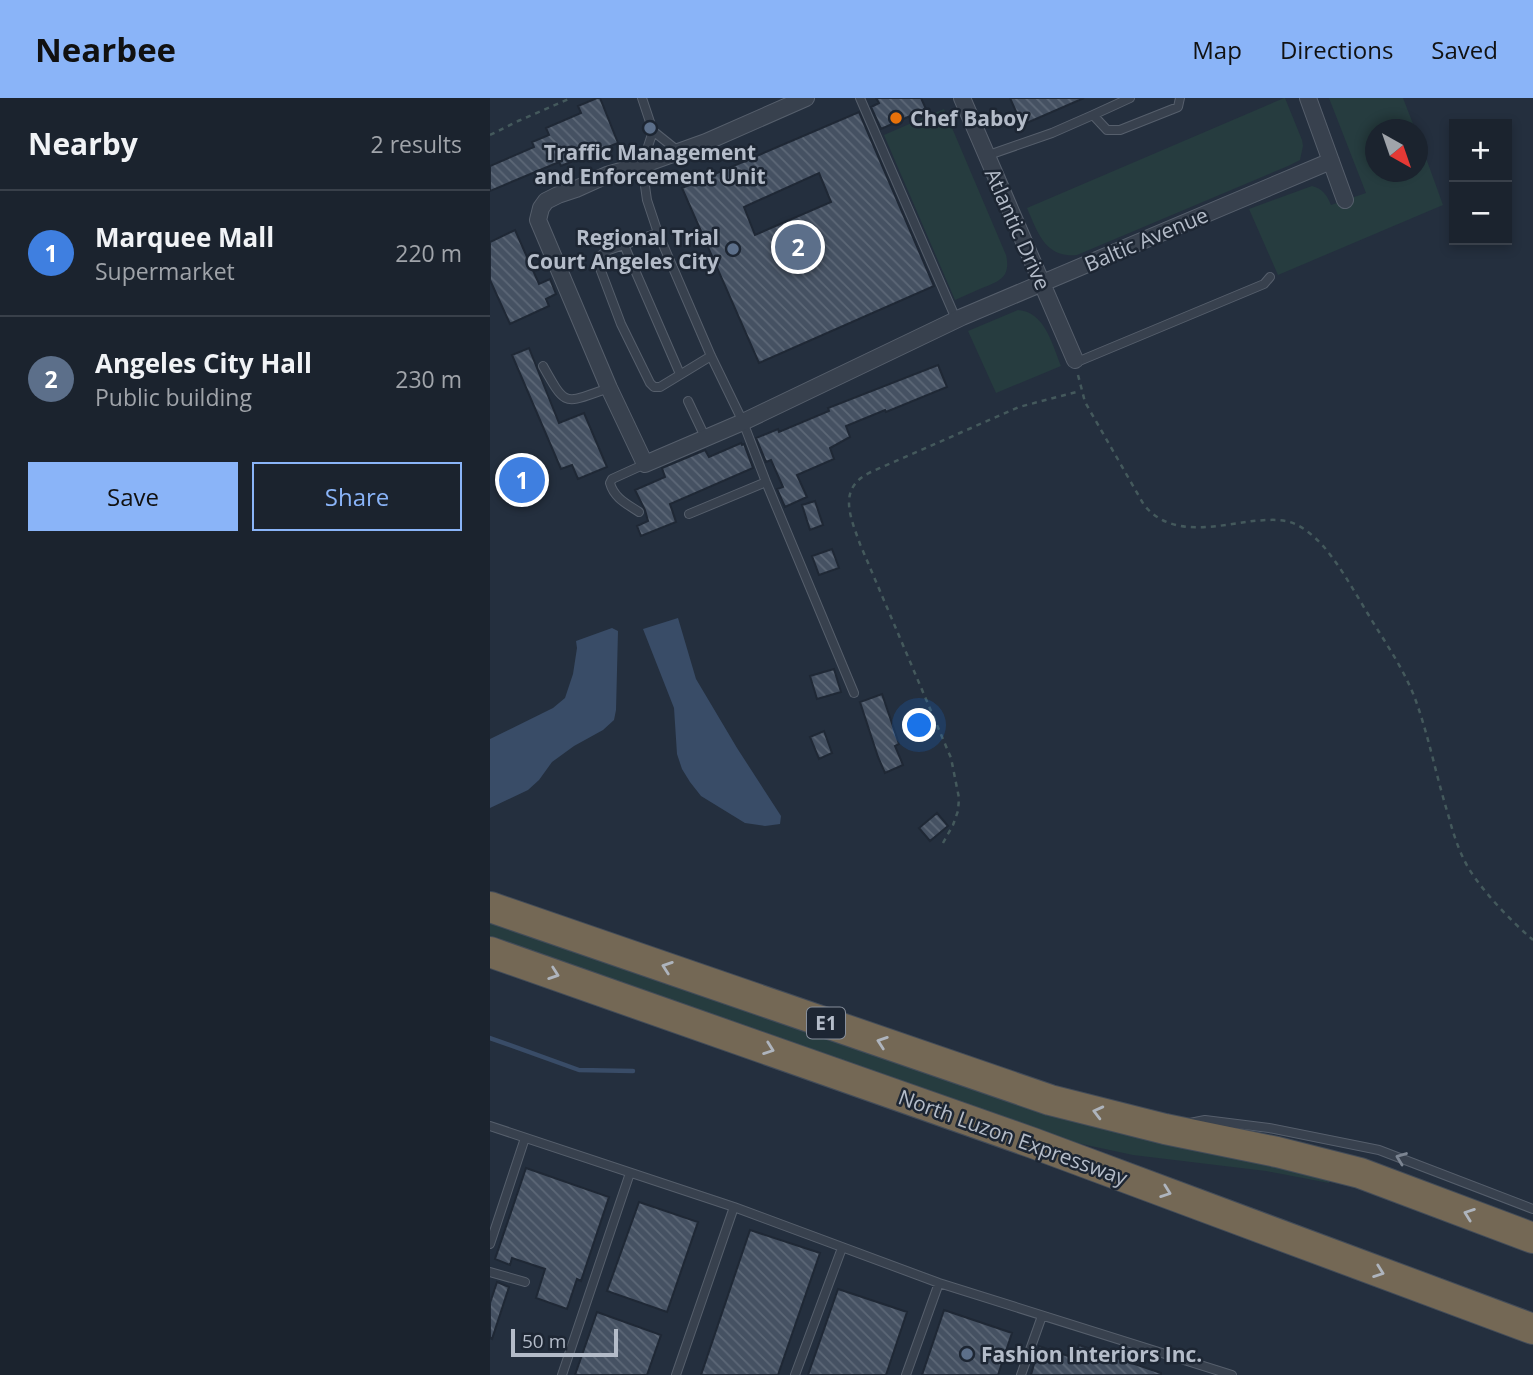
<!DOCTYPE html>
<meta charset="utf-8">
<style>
:root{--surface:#1b232e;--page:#242b36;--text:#f1f3f6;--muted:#a0a4aa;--line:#39404a;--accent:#8ab4f8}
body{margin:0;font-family:"Open Sans",sans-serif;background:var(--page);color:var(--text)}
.controls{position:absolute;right:21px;top:21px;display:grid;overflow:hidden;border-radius:0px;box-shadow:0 4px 10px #0003}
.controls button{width:63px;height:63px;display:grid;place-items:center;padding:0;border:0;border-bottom:2px solid var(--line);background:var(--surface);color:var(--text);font:35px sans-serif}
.compass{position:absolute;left:875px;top:21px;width:63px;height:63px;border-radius:50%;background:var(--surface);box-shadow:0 4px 10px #0003;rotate:140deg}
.scale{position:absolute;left:21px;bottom:18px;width:107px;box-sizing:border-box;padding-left:7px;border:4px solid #b4bcc9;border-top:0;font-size:19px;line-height:24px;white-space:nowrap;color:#b4bcc9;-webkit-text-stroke:5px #1d2633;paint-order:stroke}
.you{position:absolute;left:430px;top:628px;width:24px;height:24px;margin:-18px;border:5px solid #fff;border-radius:50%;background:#1a73e8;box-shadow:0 0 0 10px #1a73e833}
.badge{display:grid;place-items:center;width:46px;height:46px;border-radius:50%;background:var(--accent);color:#fff;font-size:23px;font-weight:700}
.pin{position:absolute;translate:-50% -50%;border:4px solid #fff;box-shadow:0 2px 7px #0006}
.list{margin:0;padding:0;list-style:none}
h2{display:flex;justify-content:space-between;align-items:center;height:91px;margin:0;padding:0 28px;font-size:30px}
h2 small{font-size:23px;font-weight:400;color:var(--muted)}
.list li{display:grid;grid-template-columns:46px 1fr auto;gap:21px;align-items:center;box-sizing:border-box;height:126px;padding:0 28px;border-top:2px solid var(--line)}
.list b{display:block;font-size:26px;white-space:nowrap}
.list p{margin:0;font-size:23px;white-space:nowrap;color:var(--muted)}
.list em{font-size:23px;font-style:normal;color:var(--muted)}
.actions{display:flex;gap:14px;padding:21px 28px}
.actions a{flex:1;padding:16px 0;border:2px solid var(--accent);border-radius:0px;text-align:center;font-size:24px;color:var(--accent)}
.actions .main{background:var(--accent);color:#111}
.map{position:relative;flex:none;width:1043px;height:1277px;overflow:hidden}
header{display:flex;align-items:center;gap:42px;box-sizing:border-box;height:98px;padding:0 35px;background:var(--accent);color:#111}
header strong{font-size:33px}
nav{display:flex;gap:38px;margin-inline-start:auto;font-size:24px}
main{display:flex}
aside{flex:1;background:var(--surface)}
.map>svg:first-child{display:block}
.green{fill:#263c3f}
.water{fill:#394c67}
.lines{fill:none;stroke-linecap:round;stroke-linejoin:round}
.stream{stroke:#394c67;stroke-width:4.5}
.building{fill:url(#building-back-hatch);stroke:#1f2835;stroke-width:2;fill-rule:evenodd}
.service-casing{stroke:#565f6c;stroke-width:10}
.minor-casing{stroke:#565f6c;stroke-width:18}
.motorway-casing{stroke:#434c59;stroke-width:32}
.path{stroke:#44595c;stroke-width:2.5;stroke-dasharray:5 5;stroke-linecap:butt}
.service{stroke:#38414e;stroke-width:8}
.minor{stroke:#38414e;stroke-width:16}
.motorway{stroke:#746855;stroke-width:30}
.oneway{stroke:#aeb4bd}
.oneway2{stroke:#7c8592}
.food-dot{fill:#e8710a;stroke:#1d2633;stroke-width:2.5}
.service-dot{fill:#5c6f8a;stroke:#1d2633;stroke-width:2.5}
.labels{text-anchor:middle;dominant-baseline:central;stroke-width:5;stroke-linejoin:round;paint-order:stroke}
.shield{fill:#1d2633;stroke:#878f9c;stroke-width:2}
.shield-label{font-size:19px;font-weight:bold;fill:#b4bcc9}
.poi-label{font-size:21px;font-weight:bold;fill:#b4bcc9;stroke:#1d2633;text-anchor:start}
.street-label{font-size:21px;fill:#b4bcc9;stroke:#1d2633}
</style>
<header>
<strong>Nearbee</strong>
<nav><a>Map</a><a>Directions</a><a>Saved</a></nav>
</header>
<main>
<aside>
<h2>Nearby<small>2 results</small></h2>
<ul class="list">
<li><span class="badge" style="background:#3f7fe0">1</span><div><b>Marquee Mall</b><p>Supermarket</p></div><em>220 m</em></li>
<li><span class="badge" style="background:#5c6f8a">2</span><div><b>Angeles City Hall</b><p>Public building</p></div><em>230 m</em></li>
</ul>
<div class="actions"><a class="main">Save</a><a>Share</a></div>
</aside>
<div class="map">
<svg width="1043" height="1277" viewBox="0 0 1043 1277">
<defs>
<pattern id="building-back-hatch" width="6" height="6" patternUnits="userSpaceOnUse" patternTransform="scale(1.75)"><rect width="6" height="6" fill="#455162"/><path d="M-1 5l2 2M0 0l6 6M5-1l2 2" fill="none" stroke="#5d6877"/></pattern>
</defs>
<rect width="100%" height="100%" fill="#242f3e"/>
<path class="green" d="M794 0H795L812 42 813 48 810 62 798 68 587 157C555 160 548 135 537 110Z
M839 0H913L925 31 886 32V74H928V38L953 107 788 177 759 111 822 88C833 91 837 97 841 107L876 95Z
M454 11 516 157C521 179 510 183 492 190 483 194 474 198 465 202L394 37Z
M528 212C555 214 562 246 571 268L506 295 478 233Z
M0 818 842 1075 839 1085 776 1073 643 1057 573 1042 0 848Z"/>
<path class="water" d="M188 520 206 581 247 650 291 718 290 726 275 728 255 725 211 698 200 684 192 671 187 656 184 610 153 531Z
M122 530 128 533 126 612 124 622 113 632 84 648 62 664 49 682 38 692 0 710V641L63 610 75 600 83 576 87 550 86 543Z"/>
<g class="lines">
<path class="stream" d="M0 940 89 972 143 973"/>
</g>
<path class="building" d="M107 0H110L128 45 71 68 69 64 0 93V68L44 49 42 44 59 37 56 30 91 15 88 8Z
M386 0H431L436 11 391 31 381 9 389 5Z
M520 0H594L532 27Z
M369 14 444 188 269 265 192 90ZM329 75 341 104 265 137 254 109Z
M25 132 49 186 60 181 66 196 56 201 59 208 20 226 0 182V144Z
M39 250 69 325 94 315 117 369 88 381 82 367 71 371 22 257Z
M448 267 457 289 396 314 395 312 356 328 360 339 340 350 344 361 307 377 317 399 295 409 287 391 293 389 281 362 276 364 266 340 288 331 289 334 339 313 338 310Z
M251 345 252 347 254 346 263 370 180 406 186 424 151 438 147 428 158 423 155 412 145 392 175 379 172 370 215 352 219 359Z
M325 403 333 427 320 432 312 407Z
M342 451 349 470 329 477 322 458Z
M344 571 351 594 327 601 320 578Z
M392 596 409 646 405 648 413 667 395 675 388 659 370 604Z
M334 633 342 655 329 661 320 639Z
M447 715 458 728 440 743 429 730Z
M36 1070 119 1099 91 1183 87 1181 77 1211 46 1200 55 1171 22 1160 20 1167 5 1161Z
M149 1104 208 1124 177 1214 117 1193Z
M260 1132 330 1155 288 1277H211Z
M7 1184 19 1189 2 1241 0 1240V1205Z
M348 1191 417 1214 396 1277H318Z
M454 1212 522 1235 508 1277H432Z
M107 1214 171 1237 157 1277H85Z
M589 1247 671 1275V1277H541L549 1248 584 1260Z"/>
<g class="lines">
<g class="service-casing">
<path id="service" d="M152 0 163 33 188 53
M370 0 466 221
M603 17 640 0
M163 33 152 67 157 102 168 135 221 258 253 324 276 384 364 595
M496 58 562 35 603 17 617 32H630L688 9 690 0
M168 135 116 153 109 159 108 165 131 226 160 285 164 289H170L221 258
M134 147 190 276
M587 264 774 186 780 179
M53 268C77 311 74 305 119 290
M198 303 216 341
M149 414C137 406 124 400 120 385L122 381 155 366
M199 416 276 384
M700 1025 715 1022 779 1030 889 1052 1043 1111
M0 1028 244 1109 449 1185 742 1277
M0 1146 35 1040
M0 1174 35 1184
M72 1277 140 1075
M186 1277 244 1109
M305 1277 352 1150
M416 1277 449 1185
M531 1277 552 1218"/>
</g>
<g class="minor-casing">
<path id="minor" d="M316 0 216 44 152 67 117 77 86 91 68 97 56 103 51 110 48 122 119 290 155 366 253 324 472 219 841 63
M472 0 585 262
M818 0 855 102"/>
</g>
<g class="motorway-casing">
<path id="motorway" d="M0 809 560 1002 675 1031 787 1054 870 1075 1043 1140
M0 854 543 1045 1043 1231"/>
</g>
<path class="path" d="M0 37 28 23 81 0
M588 277 595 304 654 407C681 440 725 428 763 423 777 422 792 420 805 426 816 431 826 440 834 449 851 469 864 493 878 516 896 546 917 575 928 609 940 644 947 681 958 716 963 735 969 754 979 771 995 796 1021 823 1043 842
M453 745 463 727 468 713 469 700 461 660 370 446C360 418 347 390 381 374L529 309 590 293"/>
<use href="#service" class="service"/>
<use href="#minor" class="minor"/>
<use href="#motorway" class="motorway"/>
</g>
<defs><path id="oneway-chevron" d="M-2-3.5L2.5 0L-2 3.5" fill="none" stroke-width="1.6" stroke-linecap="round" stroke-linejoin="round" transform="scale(1.75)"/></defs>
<g class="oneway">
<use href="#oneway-chevron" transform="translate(177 869) rotate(-161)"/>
<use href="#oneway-chevron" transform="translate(64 876) rotate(19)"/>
<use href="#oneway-chevron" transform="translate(392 944) rotate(-161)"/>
<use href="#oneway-chevron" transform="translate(279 951) rotate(20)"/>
<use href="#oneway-chevron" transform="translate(608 1014) rotate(-166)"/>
<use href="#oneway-chevron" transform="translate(676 1094) rotate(20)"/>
<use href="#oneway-chevron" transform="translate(979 1116) rotate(-160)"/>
<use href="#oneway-chevron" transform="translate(889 1174) rotate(20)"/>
</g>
<use class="oneway2" href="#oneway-chevron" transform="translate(911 1060) rotate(-159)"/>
<circle class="food-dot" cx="406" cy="20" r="7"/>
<g class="service-dot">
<circle cx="160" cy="30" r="7"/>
<circle cx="243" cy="151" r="7"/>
<circle cx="477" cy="1256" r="7"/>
</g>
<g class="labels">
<rect class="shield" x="317" y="909.5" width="38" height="31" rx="5"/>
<g class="shield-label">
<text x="336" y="925">E1</text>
</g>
<g class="poi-label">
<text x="420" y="20">Chef Baboy</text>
<text x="160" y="54" text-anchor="middle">Traffic Management<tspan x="160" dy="24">and Enforcement Unit</tspan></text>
<text x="229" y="139" text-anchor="end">Regional Trial<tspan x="229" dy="24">Court Angeles City</tspan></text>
<text x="491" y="1256">Fashion Interiors Inc.</text>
</g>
<g class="street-label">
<text transform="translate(528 131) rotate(66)">Atlantic Drive</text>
<text transform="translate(656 141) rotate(-23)">Baltic Avenue</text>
<text transform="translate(523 1039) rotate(20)">North Luzon Expressway</text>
</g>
</g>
</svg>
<div class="controls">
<button>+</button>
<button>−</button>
</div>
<svg class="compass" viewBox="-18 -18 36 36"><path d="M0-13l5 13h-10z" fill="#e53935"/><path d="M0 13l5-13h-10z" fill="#a0a4aa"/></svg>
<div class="scale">50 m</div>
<div class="you"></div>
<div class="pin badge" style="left:32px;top:382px;background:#3f7fe0">1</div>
<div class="pin badge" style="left:308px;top:149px;background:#5c6f8a">2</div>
</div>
</main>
